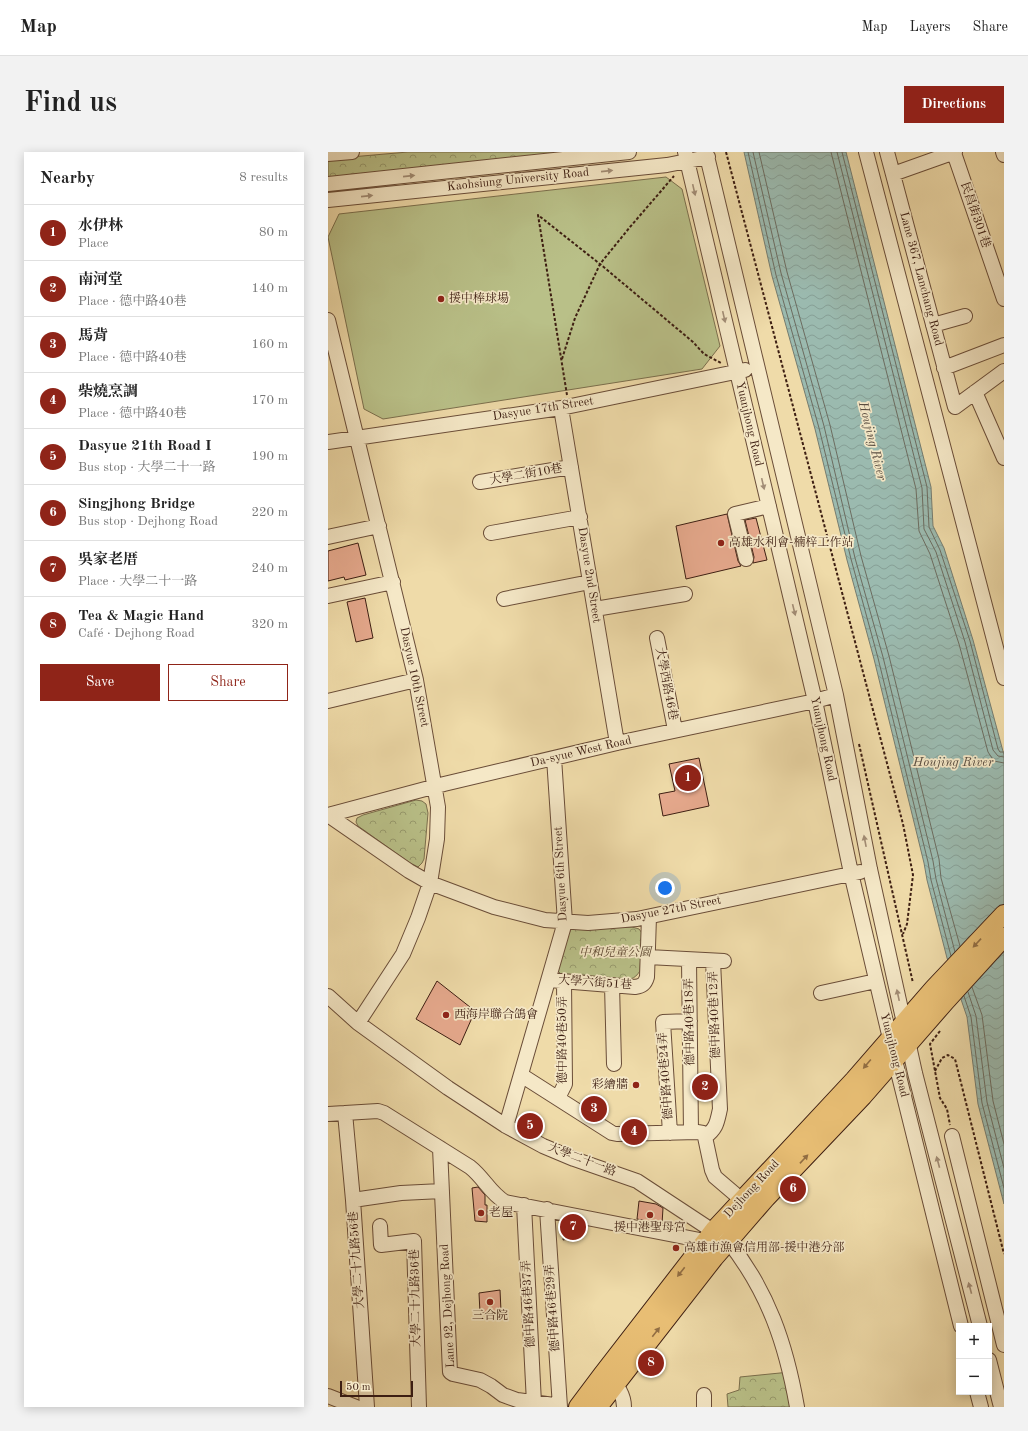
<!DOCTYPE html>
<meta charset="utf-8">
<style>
:root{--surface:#fff;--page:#f2f2f2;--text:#222;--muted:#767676;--line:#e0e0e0;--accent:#8f2418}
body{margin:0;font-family:"Old Standard TT","Noto Serif TC",serif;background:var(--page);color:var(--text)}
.controls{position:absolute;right:12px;bottom:12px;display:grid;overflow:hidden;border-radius:0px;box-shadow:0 2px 10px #0003}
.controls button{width:36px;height:36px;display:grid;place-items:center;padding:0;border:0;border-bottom:1px solid var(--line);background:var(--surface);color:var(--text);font:20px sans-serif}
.scale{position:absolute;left:12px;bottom:10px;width:73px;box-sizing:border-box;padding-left:4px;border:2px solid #3d1e12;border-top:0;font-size:11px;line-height:14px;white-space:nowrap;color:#3d1e12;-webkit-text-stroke:3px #f5e8c7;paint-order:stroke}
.you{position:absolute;left:337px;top:736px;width:14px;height:14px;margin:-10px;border:3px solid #fff;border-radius:50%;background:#1a73e8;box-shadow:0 0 0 6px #1a73e833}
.badge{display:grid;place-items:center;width:26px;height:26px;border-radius:50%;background:var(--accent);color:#fff;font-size:13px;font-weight:700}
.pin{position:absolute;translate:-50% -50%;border:2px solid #fff;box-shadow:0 1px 4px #0006}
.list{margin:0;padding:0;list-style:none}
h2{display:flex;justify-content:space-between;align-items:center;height:52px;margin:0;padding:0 16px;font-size:17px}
h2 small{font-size:13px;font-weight:400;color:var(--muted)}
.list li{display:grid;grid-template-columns:26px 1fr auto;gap:12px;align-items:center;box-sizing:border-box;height:56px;padding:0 16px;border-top:1px solid var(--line)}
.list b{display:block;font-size:15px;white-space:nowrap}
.list p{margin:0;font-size:13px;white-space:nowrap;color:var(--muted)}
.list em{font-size:13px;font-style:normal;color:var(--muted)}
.actions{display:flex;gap:8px;padding:12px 16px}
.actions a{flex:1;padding:9px 0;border:1px solid var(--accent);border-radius:0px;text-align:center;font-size:14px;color:var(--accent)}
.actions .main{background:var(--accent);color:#fff}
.map{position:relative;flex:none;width:676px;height:1255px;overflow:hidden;border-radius:0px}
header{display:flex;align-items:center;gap:24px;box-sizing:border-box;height:56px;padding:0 20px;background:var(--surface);border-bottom:1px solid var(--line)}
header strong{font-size:19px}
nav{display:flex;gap:22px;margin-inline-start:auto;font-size:14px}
.intro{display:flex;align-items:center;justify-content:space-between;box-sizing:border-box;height:96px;padding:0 24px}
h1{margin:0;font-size:28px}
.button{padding:10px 18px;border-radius:0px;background:var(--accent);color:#fff;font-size:14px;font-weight:700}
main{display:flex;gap:24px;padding:0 24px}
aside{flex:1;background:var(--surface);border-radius:0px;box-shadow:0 2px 10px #0003}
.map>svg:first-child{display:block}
.grass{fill:#b9c088;stroke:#7b6f4d}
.park{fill:url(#park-crowns);stroke:#7b6f4d}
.water{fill:url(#water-waves);stroke:#757c70}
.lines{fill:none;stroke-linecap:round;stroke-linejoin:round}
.shore{stroke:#6c6c60;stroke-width:1}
.building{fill:#e6a98d;stroke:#3d1e12}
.minor-casing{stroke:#6a4d38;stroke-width:16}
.major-casing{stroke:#3d1e12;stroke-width:20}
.path{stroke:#3d1e12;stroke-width:2;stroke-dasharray:3 2;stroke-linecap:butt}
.minor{stroke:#f5e8c7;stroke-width:14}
.major{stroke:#e8be74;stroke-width:18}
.oneway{fill:#a28d76}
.oneway2{fill:#926e43}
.poi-dot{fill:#8f2418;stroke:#f5e8c7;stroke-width:1.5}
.labels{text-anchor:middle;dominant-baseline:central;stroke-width:3.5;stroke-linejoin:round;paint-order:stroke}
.street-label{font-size:12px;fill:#3d1e12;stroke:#f5e8c7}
.poi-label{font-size:12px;fill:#3d1e12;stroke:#f5e8c7;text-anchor:start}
.park-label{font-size:12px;font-style:italic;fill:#5c4630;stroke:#f5e8c7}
.water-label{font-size:13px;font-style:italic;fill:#594d41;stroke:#f5e8c7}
</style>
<header>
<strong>Map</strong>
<nav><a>Map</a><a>Layers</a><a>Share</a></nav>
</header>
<div class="intro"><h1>Find us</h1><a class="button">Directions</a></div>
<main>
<aside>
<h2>Nearby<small>8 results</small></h2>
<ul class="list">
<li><span class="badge">1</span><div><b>水伊林</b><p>Place</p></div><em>80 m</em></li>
<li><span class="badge">2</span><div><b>南河堂</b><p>Place · 德中路40巷</p></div><em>140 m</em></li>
<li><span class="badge">3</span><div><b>馬背</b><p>Place · 德中路40巷</p></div><em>160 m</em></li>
<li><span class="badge">4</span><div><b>柴燒烹調</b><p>Place · 德中路40巷</p></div><em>170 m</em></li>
<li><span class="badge">5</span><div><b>Dasyue 21th Road I</b><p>Bus stop · 大學二十一路</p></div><em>190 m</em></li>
<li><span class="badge">6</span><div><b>Singjhong Bridge</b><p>Bus stop · Dejhong Road</p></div><em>220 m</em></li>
<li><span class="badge">7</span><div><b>吳家老厝</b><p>Place · 大學二十一路</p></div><em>240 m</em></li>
<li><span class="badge">8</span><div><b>Tea &amp; Magic Hand</b><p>Café · Dejhong Road</p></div><em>320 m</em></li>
</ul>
<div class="actions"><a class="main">Save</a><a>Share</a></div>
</aside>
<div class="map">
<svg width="676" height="1255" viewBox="0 0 676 1255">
<defs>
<pattern id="park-crowns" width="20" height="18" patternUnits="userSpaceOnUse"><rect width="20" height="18" fill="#b9c088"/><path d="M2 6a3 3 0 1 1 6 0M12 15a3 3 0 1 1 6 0" fill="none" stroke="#989b6e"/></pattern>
<pattern id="water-waves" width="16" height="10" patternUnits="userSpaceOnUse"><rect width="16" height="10" fill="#9bbaaf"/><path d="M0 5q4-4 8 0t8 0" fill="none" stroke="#869f96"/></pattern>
</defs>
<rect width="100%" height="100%" fill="#efdba9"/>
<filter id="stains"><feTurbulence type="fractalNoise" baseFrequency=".005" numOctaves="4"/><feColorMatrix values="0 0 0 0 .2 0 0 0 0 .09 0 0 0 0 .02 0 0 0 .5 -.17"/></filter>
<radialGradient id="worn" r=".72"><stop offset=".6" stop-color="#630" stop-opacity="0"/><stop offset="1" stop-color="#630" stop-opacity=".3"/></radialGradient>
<path class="grass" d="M338 25 354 37 392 194 374 217 55 267 36 257 0 85 11 62Z"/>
<path class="park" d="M80 0H280L0 26V7Z
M88 648 94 649 98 652 100 661 96 707 94 711 90 715 82 711 30 674 28 670 29 666 35 663Z
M304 775 311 777 314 781 312 819C309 823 307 826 302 827 288 831 250 824 233 822L229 818 239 780 244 776Z
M462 1220 468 1255H400L399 1242 411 1238 412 1225Z"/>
<path class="water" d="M416 0H518L603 335 605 374 616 396 645 488 676 603V1052L650 952 639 865 619 806 599 728 596 711 546 507 519 408 487 277 444 124Z"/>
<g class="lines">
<path class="shore" d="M420 0 448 123 491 276 523 407 550 506 600 710 603 728 623 804
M425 0 453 121 496 274 527 406 555 505 605 709 608 727 627 800
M431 0 459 120 502 273 533 404 561 504 611 707 613 726 632 794
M503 0 588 337 591 379 602 402 631 492 660 600 666 609 676 611
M509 0 594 336 596 377 608 400 637 490 665 598 670 604 676 605
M514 0 599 335 601 375 612 398 642 489 670 597 672 600H676
M644 835 654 863 665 949 676 992
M640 840 648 864 659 950 676 1016
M636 844 643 865 654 951 676 1036"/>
</g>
<path class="building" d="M399 362 410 409 413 414 358 427 348 374Z
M428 366 439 408 425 411 426 405 417 368Z
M30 391 38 423 17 428 16 425 0 429V399Z
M37 446 45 486 28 490 19 450Z
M371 606 381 654 335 664 331 642 347 639 341 612Z
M109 829 147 859 132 893 88 867Z
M382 922 383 946 371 947V924Z
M150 1035 157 1043V1053H159V1070L147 1069 144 1036Z
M311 1049 328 1052 335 1056 334 1072 309 1067Z
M237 1070 253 1074V1085L235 1088Z
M172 1138 173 1159 152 1161 151 1141Z"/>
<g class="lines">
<g class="minor-casing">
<path id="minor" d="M357 0 487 549 523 721 567 908 633 1174
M378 0 508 543 542 717 587 921 652 1174
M538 0 676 526
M559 0 627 255 676 219
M675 0 676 3
M626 1 676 147
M0 2 24 0
M565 22 627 0
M0 32 301 0
M0 48 339 13 380 5
M0 168 88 528 110 655 109 687 102 731 90 766 75 802 30 871
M605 173 637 164
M616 216 676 193
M647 240 676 306
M233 256 289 591
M0 290 233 256 417 218
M152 330 243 315
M163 381 252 365
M0 385 51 374
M418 407 407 362 441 354
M0 444 65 430
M176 447 262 430
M267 457 357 442
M329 486 347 578
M0 549 88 528
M0 663 81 719 102 731 166 755 217 768 260 771 309 767 532 720
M0 663 116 632 289 591 487 549 508 543
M320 805 396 809
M361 808 363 980
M221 828 307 835C314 834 317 832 319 825L321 765
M284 833 286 912
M493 841 548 829
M0 844 30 871 120 936 178 974 215 994 246 1007 309 1029 400 1089C440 1139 458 1192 469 1255
M193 923 284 981 289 982 369 980 375 981 377 985 384 1018 387 1025 421 1054
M230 946 237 932 236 829
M17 961 25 1048 39 1255
M0 962 50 959 56 961 142 1015C156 1026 162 1041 177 1050L377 1089H386
M178 974 237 770 226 606
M342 981 335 870 362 869
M624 984 676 1193
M377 985C389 976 389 970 392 957L385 809
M112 996 122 1220 125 1222 152 1228 163 1234 175 1243 189 1248 226 1253 230 1255
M25 1048 73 1041 114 1039
M196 1053 206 1251
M219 1057 232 1255
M52 1074 53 1093 86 1089 91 1255
M661 1208 673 1255
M281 1227C290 1233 296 1244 296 1255
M649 1240 653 1255
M0 1244 28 1255
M376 1255V1243"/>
</g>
<g class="major-casing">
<path id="major" d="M250 1255 274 1223 386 1078 526 928 606 836 676 762
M270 1255 386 1106 438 1046 535 944 617 850 676 785"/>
</g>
<path class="path" d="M398 0 575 672 585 723 579 772 575 782
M234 207 247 166 272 112 302 75 346 24
M239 243 210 63 272 112 365 190 376 202 393 211
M531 592 585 831
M612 879 602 892 612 946 619 957 622 973
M607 919 614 906 620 903 627 907 676 1102"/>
<use href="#minor" class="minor"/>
<use href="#major" class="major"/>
</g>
<defs><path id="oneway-solid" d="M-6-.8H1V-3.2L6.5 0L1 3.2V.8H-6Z"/></defs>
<g class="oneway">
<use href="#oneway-solid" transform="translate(279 19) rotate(-6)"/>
<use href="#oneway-solid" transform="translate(81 24) rotate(-6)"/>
<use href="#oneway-solid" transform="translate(366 38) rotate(77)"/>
<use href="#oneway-solid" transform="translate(39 44) rotate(-6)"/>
<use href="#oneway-solid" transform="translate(396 165) rotate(77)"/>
<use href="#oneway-solid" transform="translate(435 332) rotate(77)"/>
<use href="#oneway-solid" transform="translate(466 458) rotate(76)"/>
<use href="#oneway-solid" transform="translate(537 689) rotate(-101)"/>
<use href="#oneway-solid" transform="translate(570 843) rotate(-102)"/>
<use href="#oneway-solid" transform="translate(610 1010) rotate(-105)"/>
<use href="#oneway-solid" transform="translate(642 1136) rotate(-105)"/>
</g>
<g class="oneway2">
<use href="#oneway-solid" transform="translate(649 791) rotate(133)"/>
<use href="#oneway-solid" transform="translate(539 912) rotate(130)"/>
<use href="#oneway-solid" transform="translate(476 1007) rotate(-47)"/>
<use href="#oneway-solid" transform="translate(353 1120) rotate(128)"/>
<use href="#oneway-solid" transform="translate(328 1180) rotate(-52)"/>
</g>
<g class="poi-dot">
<circle cx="113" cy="147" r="4"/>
<circle cx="393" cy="391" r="4"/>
<circle cx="118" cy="863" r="4"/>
<circle cx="308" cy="933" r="4"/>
<circle cx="153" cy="1061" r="4"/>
<circle cx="322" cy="1063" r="4"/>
<circle cx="348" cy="1096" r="4"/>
<circle cx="162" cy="1150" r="4"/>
</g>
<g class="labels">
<g class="street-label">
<text transform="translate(190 28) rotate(-6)">Kaohsiung University Road</text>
<text transform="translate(647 63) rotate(71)">民昌街301巷</text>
<text transform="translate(593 127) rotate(75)">Lane 367, Lanchang Road</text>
<text transform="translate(215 257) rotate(-9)">Dasyue 17th Street</text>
<text transform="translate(421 272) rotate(77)">Yuanjhong Road</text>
<text transform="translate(198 323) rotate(-10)">大學二街10巷</text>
<text transform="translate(261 423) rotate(81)">Dasyue 2nd Street</text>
<text transform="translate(86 525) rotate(78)">Dasyue 10th Street</text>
<text transform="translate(338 532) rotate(79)">大學西路46巷</text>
<text transform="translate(495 587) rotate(78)">Yuanjhong Road</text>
<text transform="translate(253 600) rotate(-13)">Da-syue West Road</text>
<text transform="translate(233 722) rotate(-93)">Dasyue 6th Street</text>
<text transform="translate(343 758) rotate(-11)">Dasyue 27th Street</text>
<text transform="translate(267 831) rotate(4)">大學六街51巷</text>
<text transform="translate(387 863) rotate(-92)">德中路40巷12弄</text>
<text transform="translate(362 870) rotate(-91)">德中路40巷18弄</text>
<text transform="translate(235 888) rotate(-90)">德中路40巷50弄</text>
<text transform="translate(566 903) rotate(76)">Yuanjhong Road</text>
<text transform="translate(338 924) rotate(-94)">德中路40巷24弄</text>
<text transform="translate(254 1008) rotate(21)">大學二十一路</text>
<text transform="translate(424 1037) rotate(-47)">Dejhong Road</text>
<text transform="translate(29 1108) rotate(-94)">大學二十九路56巷</text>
<text transform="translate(88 1146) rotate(-91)">大學二十九路36巷</text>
<text transform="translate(201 1152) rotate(-93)">德中路46巷37弄</text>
<text transform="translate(120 1154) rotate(-93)">Lane 92, Dejhong Road</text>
<text transform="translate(225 1156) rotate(-94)">德中路46巷29弄</text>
</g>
<g class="poi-label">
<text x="121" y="147">援中棒球場</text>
<text x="401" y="391">高雄水利會-楠梓工作站</text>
<text x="126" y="863">西海岸聯合鴿會</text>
<text x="300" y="933" text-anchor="end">彩繪牆</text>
<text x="161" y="1061">老屋</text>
<text x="322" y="1076" text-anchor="middle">援中港聖母宮</text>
<text x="356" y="1096">高雄市漁會信用部-援中港分部</text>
<text x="162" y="1164" text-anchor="middle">三合院</text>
</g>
<g class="park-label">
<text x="287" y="801">中和兒童公園</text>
</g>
<g class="water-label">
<text transform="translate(544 289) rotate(76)">Houjing River</text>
<text x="625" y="610">Houjing River</text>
</g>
</g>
<rect width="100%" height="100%" filter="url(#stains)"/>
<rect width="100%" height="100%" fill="url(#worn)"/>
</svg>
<div class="controls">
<button>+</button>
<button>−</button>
</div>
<div class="scale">50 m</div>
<div class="you"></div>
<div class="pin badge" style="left:360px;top:626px">1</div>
<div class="pin badge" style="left:377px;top:935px">2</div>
<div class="pin badge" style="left:266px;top:957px">3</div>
<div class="pin badge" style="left:306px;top:980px">4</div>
<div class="pin badge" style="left:202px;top:974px">5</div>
<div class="pin badge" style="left:465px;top:1037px">6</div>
<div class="pin badge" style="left:245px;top:1075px">7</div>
<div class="pin badge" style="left:323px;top:1211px">8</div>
</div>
</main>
